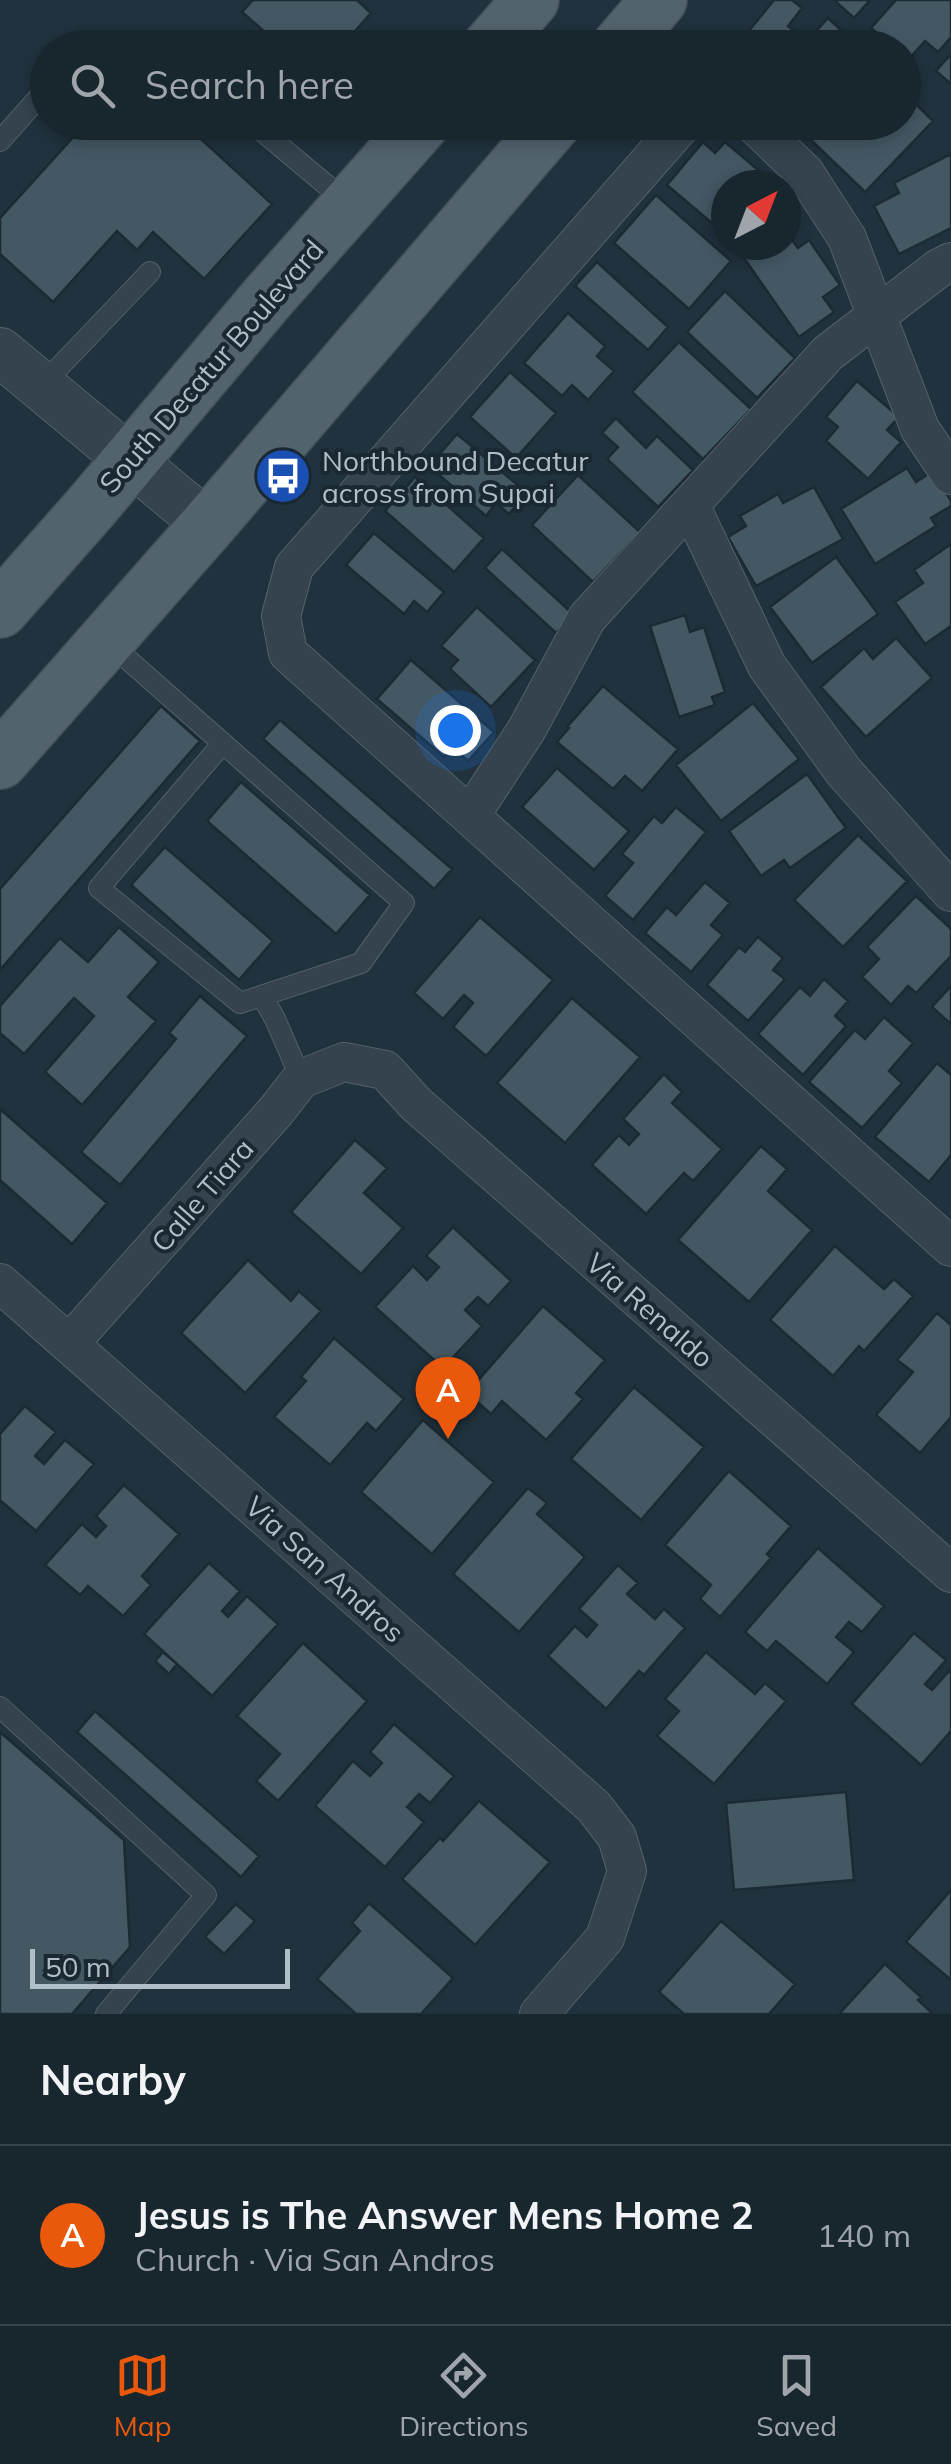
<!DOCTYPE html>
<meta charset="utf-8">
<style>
:root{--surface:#18262e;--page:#212e36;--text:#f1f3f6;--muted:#9fa5aa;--line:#36434a;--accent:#ea580c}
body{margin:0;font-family:Mulish,sans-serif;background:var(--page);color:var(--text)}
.compass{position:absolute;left:711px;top:170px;width:90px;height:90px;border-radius:50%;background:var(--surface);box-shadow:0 5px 15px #0003;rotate:42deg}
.scale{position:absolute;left:30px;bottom:25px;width:260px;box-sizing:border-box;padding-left:10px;border:5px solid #b0bec9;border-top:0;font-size:28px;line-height:35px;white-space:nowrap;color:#b0bec9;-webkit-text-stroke:8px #1a2832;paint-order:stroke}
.you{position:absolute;left:455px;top:730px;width:35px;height:35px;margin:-25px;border:8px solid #fff;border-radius:50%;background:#1a73e8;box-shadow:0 0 0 15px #1a73e833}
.badge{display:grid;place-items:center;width:65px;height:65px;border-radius:50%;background:var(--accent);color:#fff;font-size:32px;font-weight:700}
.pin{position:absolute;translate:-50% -82px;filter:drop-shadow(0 2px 5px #0008)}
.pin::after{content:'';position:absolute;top:52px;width:35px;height:30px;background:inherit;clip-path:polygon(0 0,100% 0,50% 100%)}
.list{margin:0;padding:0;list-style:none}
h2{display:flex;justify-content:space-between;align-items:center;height:130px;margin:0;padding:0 40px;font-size:42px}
h2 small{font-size:32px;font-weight:400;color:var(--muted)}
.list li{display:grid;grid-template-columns:65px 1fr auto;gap:30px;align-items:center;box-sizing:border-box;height:180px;padding:0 40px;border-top:2px solid var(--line)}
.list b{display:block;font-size:38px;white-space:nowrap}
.list p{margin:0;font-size:32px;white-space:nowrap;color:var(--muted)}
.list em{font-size:32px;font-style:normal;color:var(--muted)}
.icon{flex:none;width:55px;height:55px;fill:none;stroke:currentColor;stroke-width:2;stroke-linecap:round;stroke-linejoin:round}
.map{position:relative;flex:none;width:951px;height:2014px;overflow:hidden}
.search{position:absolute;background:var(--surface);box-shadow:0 5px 15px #0003;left:30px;right:30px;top:30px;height:110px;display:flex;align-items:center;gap:25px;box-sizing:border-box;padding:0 35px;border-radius:55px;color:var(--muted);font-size:38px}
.sheet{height:310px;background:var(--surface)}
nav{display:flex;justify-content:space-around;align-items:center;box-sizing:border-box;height:140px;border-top:2px solid var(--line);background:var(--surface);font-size:28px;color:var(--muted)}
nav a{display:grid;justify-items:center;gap:5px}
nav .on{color:var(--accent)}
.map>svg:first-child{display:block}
.building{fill:#445864;stroke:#1c2a34;stroke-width:2.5}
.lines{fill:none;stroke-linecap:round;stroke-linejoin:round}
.service-casing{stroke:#53616b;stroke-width:22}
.minor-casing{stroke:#53616b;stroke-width:40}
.tertiary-casing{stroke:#53616b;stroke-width:50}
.primary-casing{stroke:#414f59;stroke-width:58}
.service{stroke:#34434e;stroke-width:20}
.minor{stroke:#34434e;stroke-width:38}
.tertiary{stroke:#34434e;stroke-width:48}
.primary{stroke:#52636e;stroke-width:55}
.labels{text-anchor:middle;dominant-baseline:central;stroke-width:8;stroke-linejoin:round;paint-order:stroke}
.street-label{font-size:28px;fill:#b0bec9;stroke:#1a2832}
.poi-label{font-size:28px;fill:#b0bec9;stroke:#1a2832;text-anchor:start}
</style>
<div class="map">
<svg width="951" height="2014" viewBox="0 0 951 2014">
<rect width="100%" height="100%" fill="#20323e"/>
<path class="building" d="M253 0H357L371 13 340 48H283L242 12Z
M774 0H792L802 8 788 26 800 36 791 48H735Z
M834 0H870L854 18Z
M896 0H951V37L938 52 925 41 908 60 904 56V48H894L871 28Z
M828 18 860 48H801Z
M951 54V84L936 71Z
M904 92 933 121 865 192 811 140 828 122H904Z
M87 122H173L185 133 189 128 272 204 204 279 153 232 137 250 117 231 53 302 0 254V218Z
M703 142 715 153 725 142 776 185H726V235L667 185Z
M951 154V228L899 254 874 206 899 193 894 183Z
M656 195 731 261 689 309 614 243Z
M786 232 798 248 809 240 840 285 823 297 834 312 799 337 744 258 762 245H786Z
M597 262 668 327 648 350 575 286Z
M725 291 795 358 757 398 687 332Z
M568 313 605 346 597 356 614 371 588 400 572 385 562 396 524 363Z
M679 342 751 409 703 459 632 392Z
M510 372 556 413 516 458 470 417Z
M857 381 899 417 887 430 901 442 868 479 826 441 838 427 826 417Z
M616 418 646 448 657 436 693 470 658 507 607 459 618 447 602 433Z
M457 434 527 493 509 514 496 503 486 516 429 466Z
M907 468 916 482 933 471 951 501V506L931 518 936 526 875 564 841 509Z
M578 475 640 532 593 582 532 525Z
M415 477 484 538 454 572 385 511Z
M814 487 843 539 756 586 728 537 746 526 740 516 778 494 783 503Z
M374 533 444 592 427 612 414 601 404 614 346 565Z
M951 544V626L925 644 895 602 923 583 914 570Z
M502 549 573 614 556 633 485 568Z
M836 557 878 614 812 663 770 607Z
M477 607 535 660 491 707 450 669 458 660 441 646Z
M685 615 690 632 704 627 725 692 712 697 715 705 679 717 650 626Z
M896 638 932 678 866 737 821 687 864 648 873 659Z
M411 660 494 732 468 761 452 747 444 757 377 699Z
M603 686 678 749 642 791 625 776 613 789 557 742 569 728 567 727Z
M753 703 799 759 721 821 676 765Z
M161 706 200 741 0 970V889Z
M280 720 452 869 434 889 263 739Z
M557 768 629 831 594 870 522 807Z
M807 774 846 828 790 868 784 860 761 876 729 831Z
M241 782 370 895 336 934 207 821Z
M676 807 706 832 633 920 605 896 633 863 622 854 654 816 662 823Z
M858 835 907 881 843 947 794 900Z
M165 847 273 941 239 980 131 885Z
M705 882 730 903 711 925 723 935 691 972 645 933 667 907 676 915Z
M916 896 951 929V956L916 993 908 986 891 1005 862 977 879 959 867 947Z
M480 917 553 980 486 1056 453 1027 473 1003 464 995 443 1019 414 993Z
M119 927 159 962 128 997 156 1021 82 1105 45 1072 94 1016 74 998 24 1054 0 1033V1006L60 938 88 962Z
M758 937 783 958 773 970 785 979 748 1021 707 985 739 947 745 952Z
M824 979 848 1001 835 1016 846 1026 803 1075 758 1034 800 987 810 996Z
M951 986V1024L932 1007Z
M200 996 247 1036 120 1185 81 1152 176 1039 169 1033Z
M572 998 640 1057 565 1143 497 1083Z
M884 1017 913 1043 889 1071 902 1083 862 1128 809 1082 855 1030 865 1039Z
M937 1063 951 1075V1155L929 1182 875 1137Z
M664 1074 682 1092 672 1103 722 1149 693 1181 684 1173 646 1214 592 1165 619 1135 629 1145 639 1134 623 1119Z
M0 1109 107 1203 72 1244 0 1180Z
M355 1140 387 1168 364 1193 403 1228 361 1274 291 1212Z
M761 1146 787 1169 768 1191 812 1230 749 1302 678 1240Z
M453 1227 511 1281 488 1306 478 1297 465 1310 482 1326 443 1368 375 1307 413 1266 427 1280 439 1267 426 1256Z
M835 1246 884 1289 894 1279 913 1296 864 1351 859 1346 833 1376 770 1320Z
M248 1260 291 1301 299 1291 321 1311 245 1393 181 1333Z
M543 1306 605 1360 576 1393 583 1399 546 1440 502 1401 491 1414 467 1393Z
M937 1313 951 1325V1417L920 1453 876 1415 913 1372 897 1360Z
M334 1338 404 1399 376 1431 367 1423 330 1465 274 1417 306 1381 301 1377Z
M634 1387 704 1447 641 1520 571 1459Z
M25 1406 56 1432 35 1456 44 1464 65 1440 94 1464 36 1531 1 1501 0 1503V1434Z
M423 1420 494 1482 432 1554 361 1492Z
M729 1471 791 1526 767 1554 771 1558 720 1617 700 1599 711 1585 665 1545Z
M124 1485 179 1534 142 1576 151 1585 123 1616 88 1586 80 1595 45 1565 82 1524 96 1537 106 1526 96 1516Z
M528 1488 547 1503 537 1514 585 1557 519 1632 453 1574Z
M818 1548 884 1606 862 1632 849 1622 836 1637 854 1652 827 1684 776 1641 767 1651 745 1632Z
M209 1563 240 1591 222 1611 228 1617 247 1596 278 1624 212 1696 144 1634Z
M618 1565 638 1583 627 1594 655 1619 664 1609 685 1628 644 1675 639 1671 606 1709 548 1656 575 1626 587 1637 597 1625 579 1609Z
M914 1633 946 1660 925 1684 932 1690 951 1669V1731L921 1765 852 1704Z
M303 1643 367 1701 278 1801 256 1781 280 1754 237 1716Z
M163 1652 177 1664 169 1674 155 1661Z
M706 1652 755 1694 765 1683 786 1701 714 1784 657 1736 679 1711 665 1699Z
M95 1711 259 1856 241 1877 77 1732Z
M394 1724 454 1776 430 1803 419 1794 407 1807 424 1822 385 1867 315 1806 353 1761 370 1776 382 1763 370 1752Z
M0 1732 124 1840 130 1947 72 2014H0Z
M846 1792 854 1880 734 1890 726 1803Z
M479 1801 550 1862 475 1945 402 1879 440 1838 443 1841Z
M951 1890V1980L906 1942Z
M369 1903 453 1978 421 2014H356L317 1979 360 1931 352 1923Z
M236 1904 255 1921 224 1954 205 1937Z
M721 1921 795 1984 769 2014H684L659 1992Z
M885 1964 921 1997 918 2000 933 2014H839Z"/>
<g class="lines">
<g class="service-casing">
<path id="service" d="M251 122 348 203
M0 141 48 87
M42 385 150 272
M108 642 404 903 361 963 240 1003 99 888 223 743
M262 996 275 1019 301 1079
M0 1707 206 1895 106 2014"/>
</g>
<g class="minor-casing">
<path id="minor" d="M684 122 294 567 281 616 288 653 951 1247
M752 122 805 173 847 238 920 429 951 475
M690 505 767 666 844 772 951 892
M470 816 527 729 587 618 828 353 939 268 951 262
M0 1283 594 1807 617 1837 627 1871 605 1938 539 2014
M70 1343 276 1111 301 1079 344 1062 385 1070 416 1104 951 1573"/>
</g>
<g class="tertiary-casing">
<path id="tertiary" d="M0 352 208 525"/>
</g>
<g class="primary-casing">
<path id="primary" d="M489 48 531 0
M618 48 659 0
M0 610 91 507 269 296 423 122
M0 761 208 525 554 122"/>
</g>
<use href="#service" class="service"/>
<use href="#minor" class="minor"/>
<use href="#tertiary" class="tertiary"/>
<use href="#primary" class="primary"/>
</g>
<defs>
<g id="bus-disc" transform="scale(2.875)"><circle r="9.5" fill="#1a4fb4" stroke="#1a2832"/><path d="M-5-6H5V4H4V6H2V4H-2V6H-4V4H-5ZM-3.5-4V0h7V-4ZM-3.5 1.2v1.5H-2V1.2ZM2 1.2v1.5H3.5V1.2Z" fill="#fff"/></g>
</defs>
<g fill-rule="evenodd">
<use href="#bus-disc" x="283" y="476"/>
</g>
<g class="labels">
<g class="street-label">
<text transform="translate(211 366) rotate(-49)">South Decatur Boulevard</text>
<text transform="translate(202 1195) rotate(-49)">Calle Tiara</text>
<text transform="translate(650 1310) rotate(41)">Via Renaldo</text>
<text transform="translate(325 1569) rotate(42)">Via San Andros</text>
</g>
<g class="poi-label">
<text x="322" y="460">Northbound Decatur<tspan x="322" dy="32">across from Supai</tspan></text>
</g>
</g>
</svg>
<svg class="compass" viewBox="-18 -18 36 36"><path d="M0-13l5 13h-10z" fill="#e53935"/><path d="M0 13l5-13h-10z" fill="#9fa5aa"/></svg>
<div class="scale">50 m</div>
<div class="you"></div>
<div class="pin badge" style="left:448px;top:1439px">A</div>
<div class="search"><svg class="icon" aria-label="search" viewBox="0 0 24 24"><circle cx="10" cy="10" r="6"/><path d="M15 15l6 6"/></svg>Search here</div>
</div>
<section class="sheet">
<h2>Nearby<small></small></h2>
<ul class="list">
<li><span class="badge">A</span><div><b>Jesus is The Answer Mens Home 2</b><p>Church · Via San Andros</p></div><em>140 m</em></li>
</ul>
</section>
<nav>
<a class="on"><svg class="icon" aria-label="map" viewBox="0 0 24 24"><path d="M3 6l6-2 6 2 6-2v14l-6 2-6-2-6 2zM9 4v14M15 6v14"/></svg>Map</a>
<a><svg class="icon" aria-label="directions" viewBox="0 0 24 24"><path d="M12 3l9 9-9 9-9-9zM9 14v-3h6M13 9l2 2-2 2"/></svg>Directions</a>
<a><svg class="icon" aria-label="saved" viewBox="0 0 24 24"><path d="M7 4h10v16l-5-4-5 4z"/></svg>Saved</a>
</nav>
